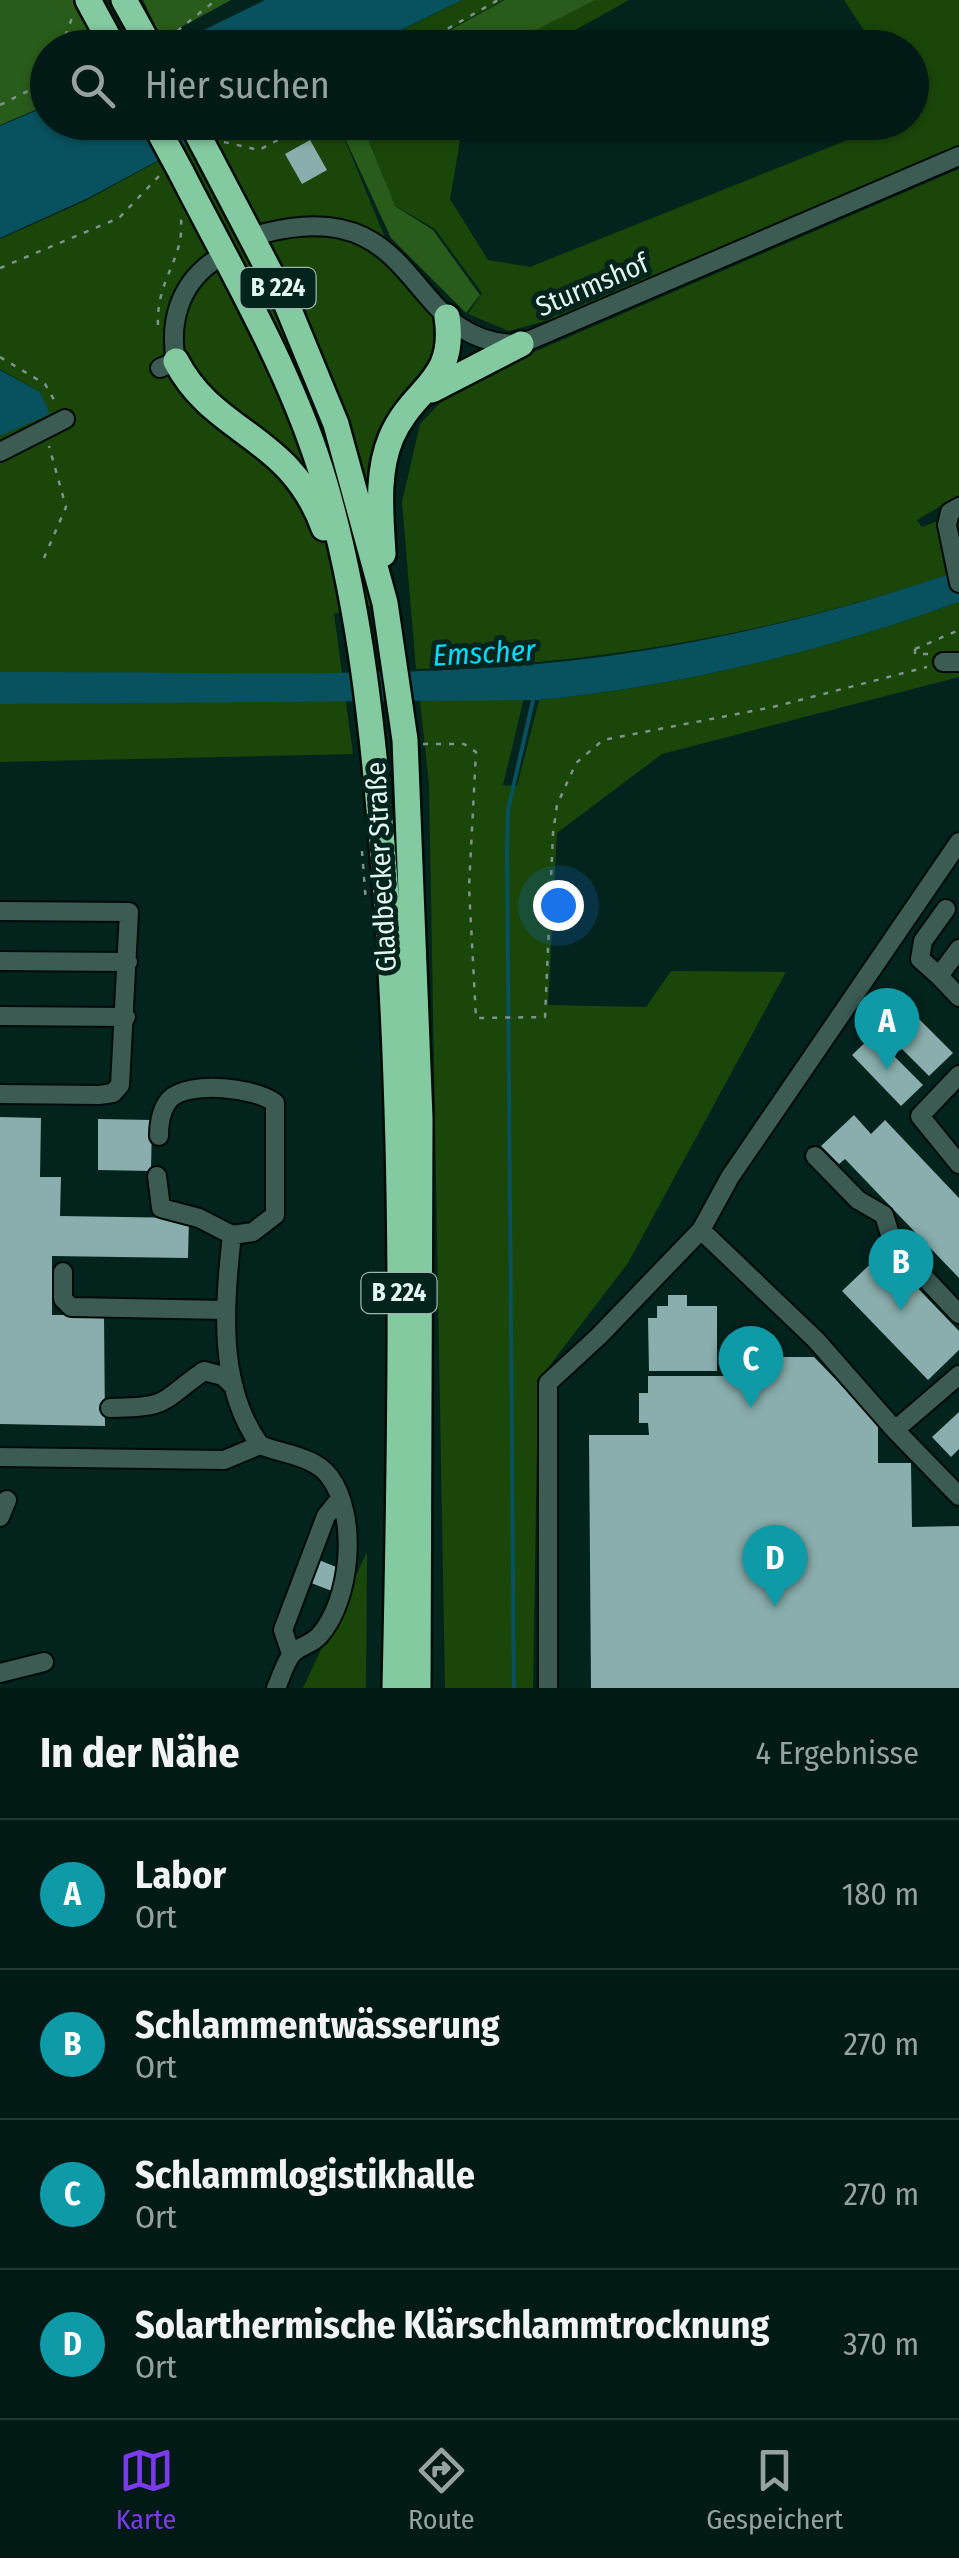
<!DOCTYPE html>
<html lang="de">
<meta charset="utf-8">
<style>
:root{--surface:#021a16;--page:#0c231f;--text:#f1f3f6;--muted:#96a1a1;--line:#233835;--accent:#7c3aed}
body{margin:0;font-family:"Fira Sans Condensed",sans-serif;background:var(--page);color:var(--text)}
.you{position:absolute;left:558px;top:905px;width:35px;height:35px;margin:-25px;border:8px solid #fff;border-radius:50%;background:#1a73e8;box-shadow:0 0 0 15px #1a73e833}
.badge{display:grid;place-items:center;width:65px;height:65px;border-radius:50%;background:var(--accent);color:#fff;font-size:32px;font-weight:700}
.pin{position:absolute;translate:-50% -82px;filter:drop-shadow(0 2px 5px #0008)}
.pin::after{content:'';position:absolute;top:52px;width:35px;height:30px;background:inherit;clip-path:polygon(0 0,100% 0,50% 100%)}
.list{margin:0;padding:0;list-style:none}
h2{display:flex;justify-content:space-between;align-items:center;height:130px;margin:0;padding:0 40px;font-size:42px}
h2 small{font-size:32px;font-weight:400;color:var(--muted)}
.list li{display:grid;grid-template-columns:65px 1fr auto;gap:30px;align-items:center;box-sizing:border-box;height:150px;padding:0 40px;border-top:2px solid var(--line)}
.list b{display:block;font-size:38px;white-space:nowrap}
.list p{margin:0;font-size:32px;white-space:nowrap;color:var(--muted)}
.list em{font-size:32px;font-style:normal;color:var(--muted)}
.icon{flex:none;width:55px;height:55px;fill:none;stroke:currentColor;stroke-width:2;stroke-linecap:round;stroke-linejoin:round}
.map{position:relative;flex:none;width:959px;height:1688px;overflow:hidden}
.search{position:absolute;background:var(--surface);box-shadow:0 2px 8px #0004;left:30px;right:30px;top:30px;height:110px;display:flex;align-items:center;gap:25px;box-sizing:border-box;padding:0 35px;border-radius:55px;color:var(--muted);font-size:38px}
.sheet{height:730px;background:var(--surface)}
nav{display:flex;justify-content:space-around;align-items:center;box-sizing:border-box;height:140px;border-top:2px solid var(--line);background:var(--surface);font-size:28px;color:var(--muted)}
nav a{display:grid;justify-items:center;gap:5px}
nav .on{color:var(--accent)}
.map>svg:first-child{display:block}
.green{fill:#1a460a}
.forest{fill:#295c1a}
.water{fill:#08515e}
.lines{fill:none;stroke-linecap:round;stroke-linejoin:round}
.stream{stroke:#08515e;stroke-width:4}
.building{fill:#89aead}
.minor-casing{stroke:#000b07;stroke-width:22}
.highway-casing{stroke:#000b07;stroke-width:30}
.path{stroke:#7c948e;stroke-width:2.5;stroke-dasharray:5 8;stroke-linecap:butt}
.minor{stroke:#3b5b53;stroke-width:18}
.highway{stroke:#84caa1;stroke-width:25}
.highway-bridge-casing{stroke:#000b07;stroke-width:30;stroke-linecap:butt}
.highway-bridge{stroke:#84caa1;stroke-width:25}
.labels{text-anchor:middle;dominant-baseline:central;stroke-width:10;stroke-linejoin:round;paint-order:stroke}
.shield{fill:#03231d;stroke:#a0b6b0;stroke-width:2.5}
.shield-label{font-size:25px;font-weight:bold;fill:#e3f5ef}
.street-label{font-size:28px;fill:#e3f5ef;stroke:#03231d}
.water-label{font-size:30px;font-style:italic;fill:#07dafa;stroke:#03231d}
</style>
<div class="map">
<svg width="959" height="1688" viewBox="0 0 959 1688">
<rect width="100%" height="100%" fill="#03231d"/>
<path class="green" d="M462 0H504L417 47 367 48Z
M589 0H629L545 47 500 48Z
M844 0H959V148L556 318 509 331 468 314 482 293 435 229 394 205 363 123H463L450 199 488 260 530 267 890 123 912 122 916 111 912 104V48L875 47Z
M228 123H258L273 138 304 123H338L399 272 441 324C429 384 401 391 378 439 358 480 376 558 381 603L334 614 353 754 0 762V436L49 413 40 392 0 369V239L85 201Z
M959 169V495L917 520 922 527 959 513V571C784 631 601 665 416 669L402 502 420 424 457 385Z
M959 602V677L662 754 557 833 548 1005 646 1007 671 971 786 972 628 1263 538 1381 533 1688H445L429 784 420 701 524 698 503 785 517 786 539 700C683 686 824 651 959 602Z
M367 1552 366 1688H303Z"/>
<path class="forest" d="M0 0H78L108 47 48 48 47 105 0 125Z
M143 0H231L161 38Z
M505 0H595L502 47H419Z
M338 123H362L395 206 433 230 480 295 466 313 391 238Z"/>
<path class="water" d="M265 0H462L367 47H169Z
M47 106 48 122 228 123 88 198 0 238V126Z
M0 370 40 392 50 414 0 436Z
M959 571V602C824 651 683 686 539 700L0 704V672C166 671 334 678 500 667 656 657 812 621 959 571Z"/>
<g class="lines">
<path class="stream" d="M514 1688 507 850 508 810 534 696"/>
</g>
<path class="building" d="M310 140 327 170 302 184 285 154Z
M903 1003 953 1053 929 1076 879 1026Z
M873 1035 923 1085 901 1106 852 1055Z
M854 1115 871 1134 885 1120 959 1198V1278L845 1159 839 1164 821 1146Z
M0 1117 41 1118 40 1177H61L60 1216 189 1218 188 1258 52 1256V1315H104L105 1426 0 1424Z
M98 1119 152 1120 151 1171 98 1170Z
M883 1252 959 1331V1350L928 1380 842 1291Z
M668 1295H687V1306H717V1371H649L648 1318H657V1306H668Z
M746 1357H814L878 1423V1463H911L912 1527 959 1526V1688H591L589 1435H649L648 1423H639V1393H648V1376H746Z
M959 1412V1449L951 1457 932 1437Z
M314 1558 346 1571 337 1593 306 1581Z"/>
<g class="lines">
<g class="minor-casing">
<path id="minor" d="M265 233C426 192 402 347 521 344L959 156
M160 368 176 361C169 323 179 286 212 262
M0 452 65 419
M959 507 950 512 947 525 959 583
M943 662H959
M0 911 129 912 120 1085 113 1093 99 1095 0 1094
M959 949 939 976 959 997
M0 961 128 962
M939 976 920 959 923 941 946 909
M0 1016 126 1017
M959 1075 920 1116 959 1164
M159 1136C159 1123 161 1109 170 1099 189 1080 257 1088 275 1103V1215L253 1232 232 1235C224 1303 217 1386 260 1445
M815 1156 858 1200 884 1215 893 1244 959 1314
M157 1176 161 1208 199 1218 232 1235
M63 1272V1299L71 1307 225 1310
M959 1375 895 1430 959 1496
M110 1408C171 1407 158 1403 204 1371L223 1376 234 1387
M895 1430 816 1340 701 1230 730 1177 959 842
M0 1457 224 1460 260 1445C282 1454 314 1456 329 1476 359 1515 351 1601 319 1636 312 1644 300 1646 293 1653 285 1661 281 1678 276 1688
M0 1517 7 1500
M291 1654 283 1630 326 1516 338 1501
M0 1673 44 1662
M548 1688V1383L599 1336 701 1230"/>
</g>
<g class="highway-casing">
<path id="highway" d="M88 0 114 48
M124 0 149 45
M209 156 287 305 336 424 385 603 405 740 420 1118 418 1688
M181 172C233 274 293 374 325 484 361 608 374 740 384 869 406 1141 401 1416 395 1688
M176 361C214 435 290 434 324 528
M432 390 521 344
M383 554C381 515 376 474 391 438 413 386 457 383 447 317"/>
</g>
<path class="path" d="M167 39 216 0
M61 48 73 15
M414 48 498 0
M0 105 48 81
M224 142 259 150 312 122
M0 268 119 218 159 176
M158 325C156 276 188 257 180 213
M0 357 45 384 57 405
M44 558 66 507 49 446
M915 649 959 630
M915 649V654H931
M423 744H464L476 752 469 887 476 1018 545 1017 553 833 557 805 576 763 603 740 773 707 927 667
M362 851 366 903"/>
<use href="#minor" class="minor"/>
<use href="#highway" class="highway"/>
<g class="highway-bridge-casing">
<path id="highway-bridge" d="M149 45 151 48
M154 122 181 172
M191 122 209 156"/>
</g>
<use href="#highway-bridge" class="highway-bridge"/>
</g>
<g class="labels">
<g class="shield">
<rect x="240.5" y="268" width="75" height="40" rx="8"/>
<rect x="361.5" y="1273" width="75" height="40" rx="8"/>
</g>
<g class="shield-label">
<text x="278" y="288">B 224</text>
<text x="399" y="1293">B 224</text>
</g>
<g class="street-label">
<text transform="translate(592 285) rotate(-23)">Sturmshof</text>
<text transform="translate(381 867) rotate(-93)">Gladbecker Straße</text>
</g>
<g class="water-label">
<text transform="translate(484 653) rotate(-3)">Emscher</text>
</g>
</g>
</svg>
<div class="you"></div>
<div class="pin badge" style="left:887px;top:1070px;background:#0f9aa8">A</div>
<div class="pin badge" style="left:901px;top:1311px;background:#0f9aa8">B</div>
<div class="pin badge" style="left:751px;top:1408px;background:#0f9aa8">C</div>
<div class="pin badge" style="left:775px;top:1607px;background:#0f9aa8">D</div>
<div class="search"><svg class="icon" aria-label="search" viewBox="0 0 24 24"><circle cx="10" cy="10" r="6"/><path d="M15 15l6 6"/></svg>Hier suchen</div>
</div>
<section class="sheet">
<h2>In der Nähe<small>4 Ergebnisse</small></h2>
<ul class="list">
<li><span class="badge" style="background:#0f9aa8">A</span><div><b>Labor</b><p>Ort</p></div><em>180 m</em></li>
<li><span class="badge" style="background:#0f9aa8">B</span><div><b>Schlammentwässerung</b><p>Ort</p></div><em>270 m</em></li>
<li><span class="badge" style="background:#0f9aa8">C</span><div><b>Schlammlogistikhalle</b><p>Ort</p></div><em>270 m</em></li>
<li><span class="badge" style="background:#0f9aa8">D</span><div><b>Solarthermische Klärschlammtrocknung</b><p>Ort</p></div><em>370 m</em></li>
</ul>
</section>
<nav>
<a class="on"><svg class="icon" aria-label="map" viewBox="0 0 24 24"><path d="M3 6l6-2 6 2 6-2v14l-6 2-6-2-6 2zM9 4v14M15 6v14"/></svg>Karte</a>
<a><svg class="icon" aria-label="directions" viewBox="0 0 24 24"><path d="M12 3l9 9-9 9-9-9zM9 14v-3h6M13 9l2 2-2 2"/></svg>Route</a>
<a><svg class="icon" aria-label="saved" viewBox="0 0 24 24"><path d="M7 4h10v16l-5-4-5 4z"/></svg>Gespeichert</a>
</nav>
